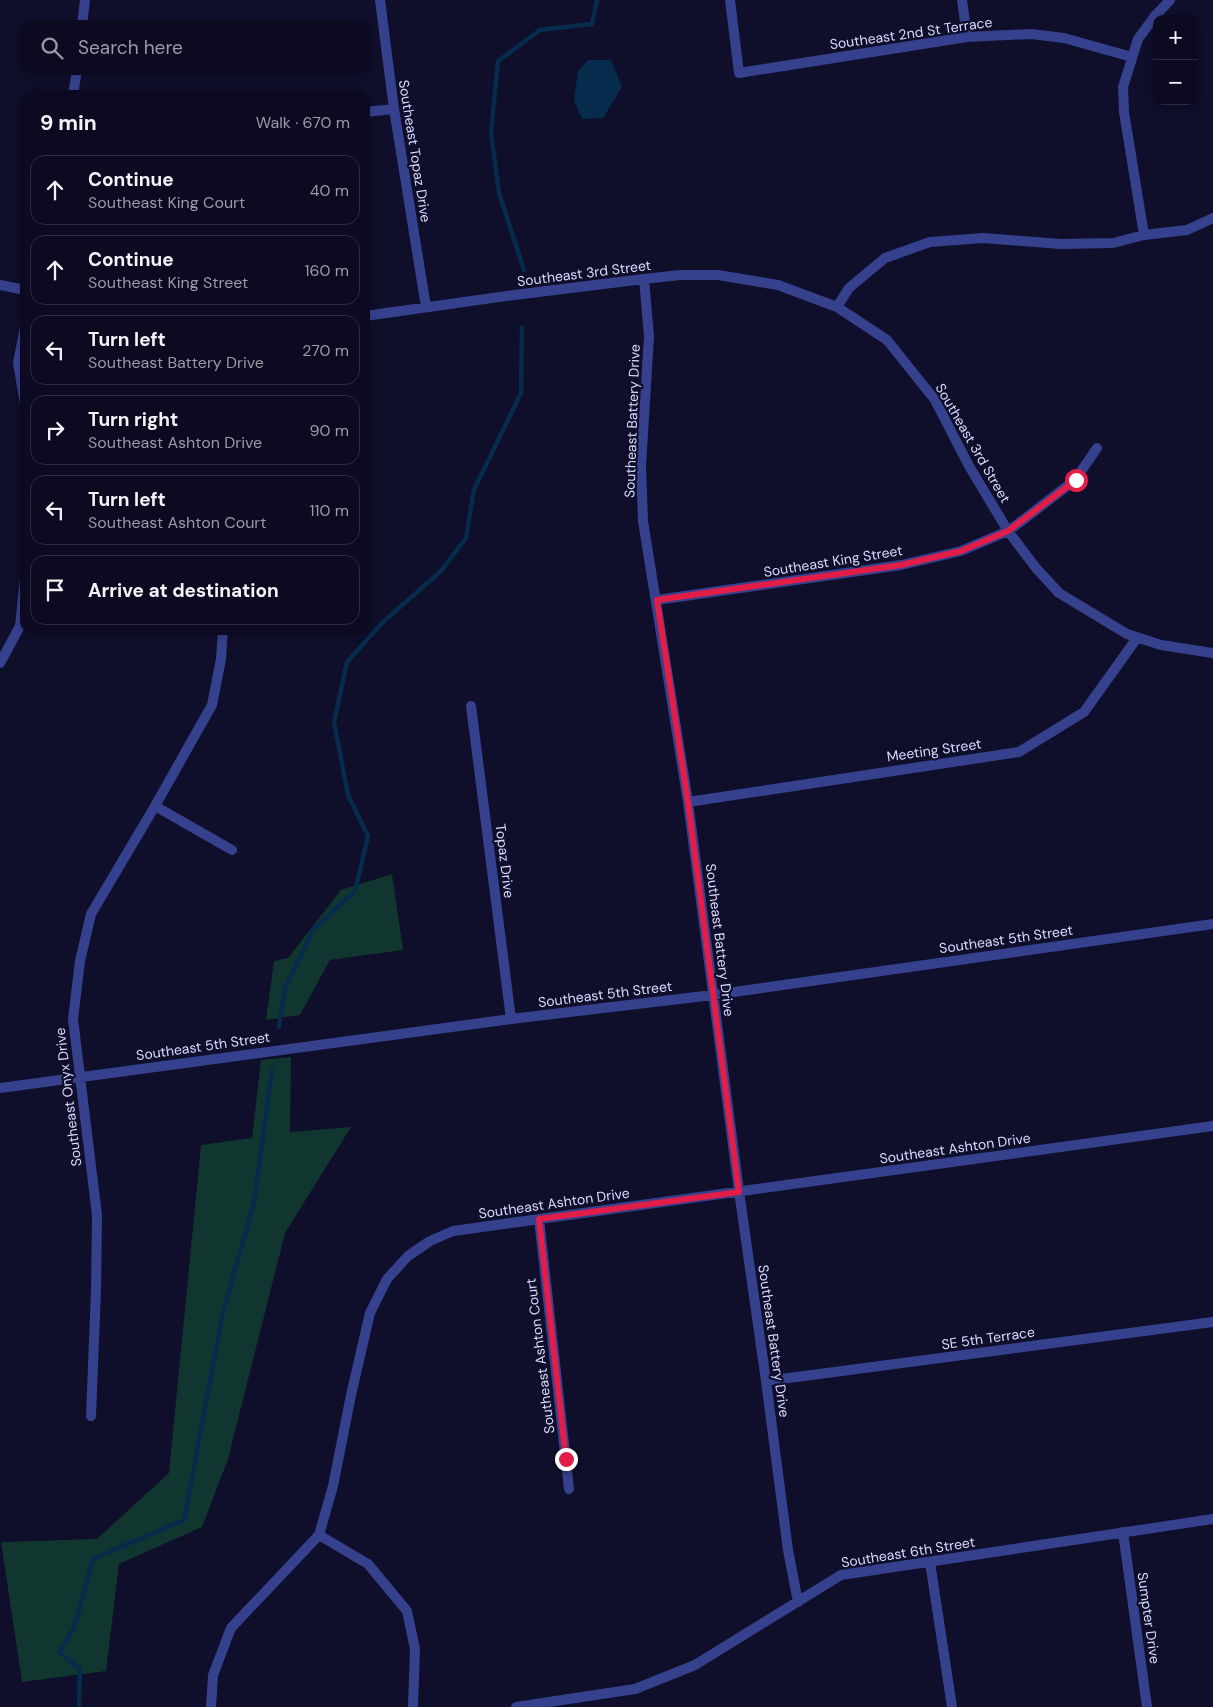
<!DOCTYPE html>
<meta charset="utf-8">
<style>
:root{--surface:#0b0a20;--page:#19182d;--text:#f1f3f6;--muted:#9a9aa5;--line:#2b2b3e}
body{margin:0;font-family:"DM Sans",sans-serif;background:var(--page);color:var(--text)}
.controls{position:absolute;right:15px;top:15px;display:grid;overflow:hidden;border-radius:10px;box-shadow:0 2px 8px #0003}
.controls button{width:45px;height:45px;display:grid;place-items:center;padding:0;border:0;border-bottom:1px solid var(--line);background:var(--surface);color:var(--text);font:25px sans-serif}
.stop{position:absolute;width:15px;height:15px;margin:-11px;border:4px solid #e11d48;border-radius:50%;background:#fff}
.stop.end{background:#e11d48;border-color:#fff;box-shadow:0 1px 5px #0008}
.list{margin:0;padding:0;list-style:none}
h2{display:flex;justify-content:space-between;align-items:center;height:65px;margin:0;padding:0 20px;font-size:21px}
h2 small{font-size:16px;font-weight:400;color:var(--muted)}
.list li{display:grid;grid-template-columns:32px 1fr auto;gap:15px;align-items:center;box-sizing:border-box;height:70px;margin:0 10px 10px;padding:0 10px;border:1px solid var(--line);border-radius:15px}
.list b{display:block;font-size:19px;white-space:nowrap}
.list p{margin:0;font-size:16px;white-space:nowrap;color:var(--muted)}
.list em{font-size:16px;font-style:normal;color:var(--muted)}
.icon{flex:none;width:28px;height:28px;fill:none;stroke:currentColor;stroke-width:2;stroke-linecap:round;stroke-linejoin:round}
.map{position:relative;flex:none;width:1213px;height:1707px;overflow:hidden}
.search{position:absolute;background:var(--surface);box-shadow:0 2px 8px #0003;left:20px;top:20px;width:350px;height:55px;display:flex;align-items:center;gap:12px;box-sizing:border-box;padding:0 18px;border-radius:15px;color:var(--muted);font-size:19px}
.panel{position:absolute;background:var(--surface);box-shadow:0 2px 8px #0003;left:20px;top:90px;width:350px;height:545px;border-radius:15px}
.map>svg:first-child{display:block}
.green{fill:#11362f}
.water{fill:#062b4d}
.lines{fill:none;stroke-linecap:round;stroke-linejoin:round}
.stream{stroke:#062b4d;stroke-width:4.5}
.street{stroke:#36418e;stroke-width:10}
.route{stroke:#e11d48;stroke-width:6}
.labels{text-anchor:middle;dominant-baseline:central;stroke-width:4.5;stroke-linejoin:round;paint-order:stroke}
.street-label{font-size:14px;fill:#d9dbff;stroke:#0f0e2b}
</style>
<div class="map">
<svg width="1213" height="1707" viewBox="0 0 1213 1707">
<rect width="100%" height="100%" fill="#0f0e2b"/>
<path class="green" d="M392 874 403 950 330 960 300 1015 266 1020 274 961 288 958 341 890Z
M291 1057 290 1132 351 1127 285 1233 228 1459 202 1527 119 1564 106 1671 22 1682 1 1542 97 1539 169 1473 201 1145 252 1138 261 1060Z"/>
<path class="water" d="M588 60H611L622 87 603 118 582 119 574 100 578 71Z"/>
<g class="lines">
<path class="stream" d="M524 270 499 193 491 133 498 61 540 30 592 24 597 0
M279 1027 285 988 314 929 355 891 368 836 348 795 334 722 347 662 383 622 441 571 466 538 474 490 521 393 522 328
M79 1707 80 1669 59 1652 74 1628 93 1559 184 1520 223 1312 254 1203 272 1071"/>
<path class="street" d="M380 0 394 109 426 307
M730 0 739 73 967 37 1031 34 1064 38 1132 57
M962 0 967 37
M82 25 85 0
M73 95 77 70
M365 112 394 109
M1144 235 1124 112 1123 87 1138 39 1155 16 1170 0
M644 279 649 336 641 466 643 521 688 802 739 1191 766 1381 788 1550 798 1602
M0 285 25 290
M837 307 849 288 885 258 930 242 983 238 1061 244 1113 243 1144 235 1187 230 1213 218
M365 316 514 295 644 279 680 275H718L778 285 837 307 887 340 935 400 969 466 1008 531 1036 568 1059 593 1127 634 1161 645 1213 653
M25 327 18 363 25 404
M657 600 901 565 961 551 1008 531 1019 523 1075 480 1097 448
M0 663 20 626 25 578
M471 706 511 1019
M688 802 1019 752 1084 712 1137 638
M155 806 232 850
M0 1088 511 1019 713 995 1213 924
M539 1219 569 1489
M766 1381 1213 1322
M91 1416 96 1290 97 1215 73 1019 80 961 91 914 155 806 212 705 221 659 223 630
M1123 1532 1147 1707
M319 1535 368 1564 407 1611 415 1649 413 1707
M930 1562 952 1707
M211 1707 213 1675 231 1628 319 1535 333 1486 351 1395 370 1313 387 1279 408 1256 430 1241 453 1231 1213 1126
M516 1707 635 1689 695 1665 841 1575 1213 1519"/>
</g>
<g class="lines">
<path class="route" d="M566 1459 539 1219 739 1192 688 802 657 600 901 565 961 551 1008 531 1076 480"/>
</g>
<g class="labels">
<g class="street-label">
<text transform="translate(911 33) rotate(-8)">Southeast 2nd St Terrace</text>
<text transform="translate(415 151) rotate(81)">Southeast Topaz Drive</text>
<text transform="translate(584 273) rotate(-7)">Southeast 3rd Street</text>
<text transform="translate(632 421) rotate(-88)">Southeast Battery Drive</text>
<text transform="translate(973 443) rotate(60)">Southeast 3rd Street</text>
<text transform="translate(833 561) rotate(-9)">Southeast King Street</text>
<text transform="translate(934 750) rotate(-8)">Meeting Street</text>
<text transform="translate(505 861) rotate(83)">Topaz Drive</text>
<text transform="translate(1006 939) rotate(-8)">Southeast 5th Street</text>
<text transform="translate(720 940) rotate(83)">Southeast Battery Drive</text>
<text transform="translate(605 994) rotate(-7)">Southeast 5th Street</text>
<text transform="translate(203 1046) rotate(-8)">Southeast 5th Street</text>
<text transform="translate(68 1097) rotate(-97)">Southeast Onyx Drive</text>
<text transform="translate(955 1148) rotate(-8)">Southeast Ashton Drive</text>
<text transform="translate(554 1203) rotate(-8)">Southeast Ashton Drive</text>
<text transform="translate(988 1338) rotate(-8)">SE 5th Terrace</text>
<text transform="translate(774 1341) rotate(82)">Southeast Battery Drive</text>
<text transform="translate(540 1356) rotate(-97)">Southeast Ashton Court</text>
<text transform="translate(908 1552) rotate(-9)">Southeast 6th Street</text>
<text transform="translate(1149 1618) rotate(82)">Sumpter Drive</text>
</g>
</g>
</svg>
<div class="controls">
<button>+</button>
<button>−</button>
</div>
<div class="stop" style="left:1076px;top:480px"></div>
<div class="stop end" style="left:566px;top:1459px"></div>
<div class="search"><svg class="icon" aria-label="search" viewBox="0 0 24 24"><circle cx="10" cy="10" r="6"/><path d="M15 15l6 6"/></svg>Search here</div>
<section class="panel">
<h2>9 min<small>Walk · 670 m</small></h2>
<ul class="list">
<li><svg class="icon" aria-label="ahead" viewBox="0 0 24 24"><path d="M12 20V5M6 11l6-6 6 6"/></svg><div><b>Continue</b><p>Southeast King Court</p></div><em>40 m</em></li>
<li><svg class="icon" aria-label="ahead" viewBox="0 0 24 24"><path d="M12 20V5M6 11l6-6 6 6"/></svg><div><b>Continue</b><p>Southeast King Street</p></div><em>160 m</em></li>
<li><svg class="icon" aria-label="left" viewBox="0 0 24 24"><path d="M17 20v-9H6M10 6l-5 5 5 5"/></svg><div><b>Turn left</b><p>Southeast Battery Drive</p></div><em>270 m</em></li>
<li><svg class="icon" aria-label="right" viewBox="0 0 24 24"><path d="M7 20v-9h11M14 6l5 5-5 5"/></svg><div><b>Turn right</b><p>Southeast Ashton Drive</p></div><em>90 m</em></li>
<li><svg class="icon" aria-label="left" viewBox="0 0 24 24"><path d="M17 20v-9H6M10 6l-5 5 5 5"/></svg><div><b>Turn left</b><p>Southeast Ashton Court</p></div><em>110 m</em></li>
<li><svg class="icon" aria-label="arrive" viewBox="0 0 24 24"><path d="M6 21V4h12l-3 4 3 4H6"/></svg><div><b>Arrive at destination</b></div></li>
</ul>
</section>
</div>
